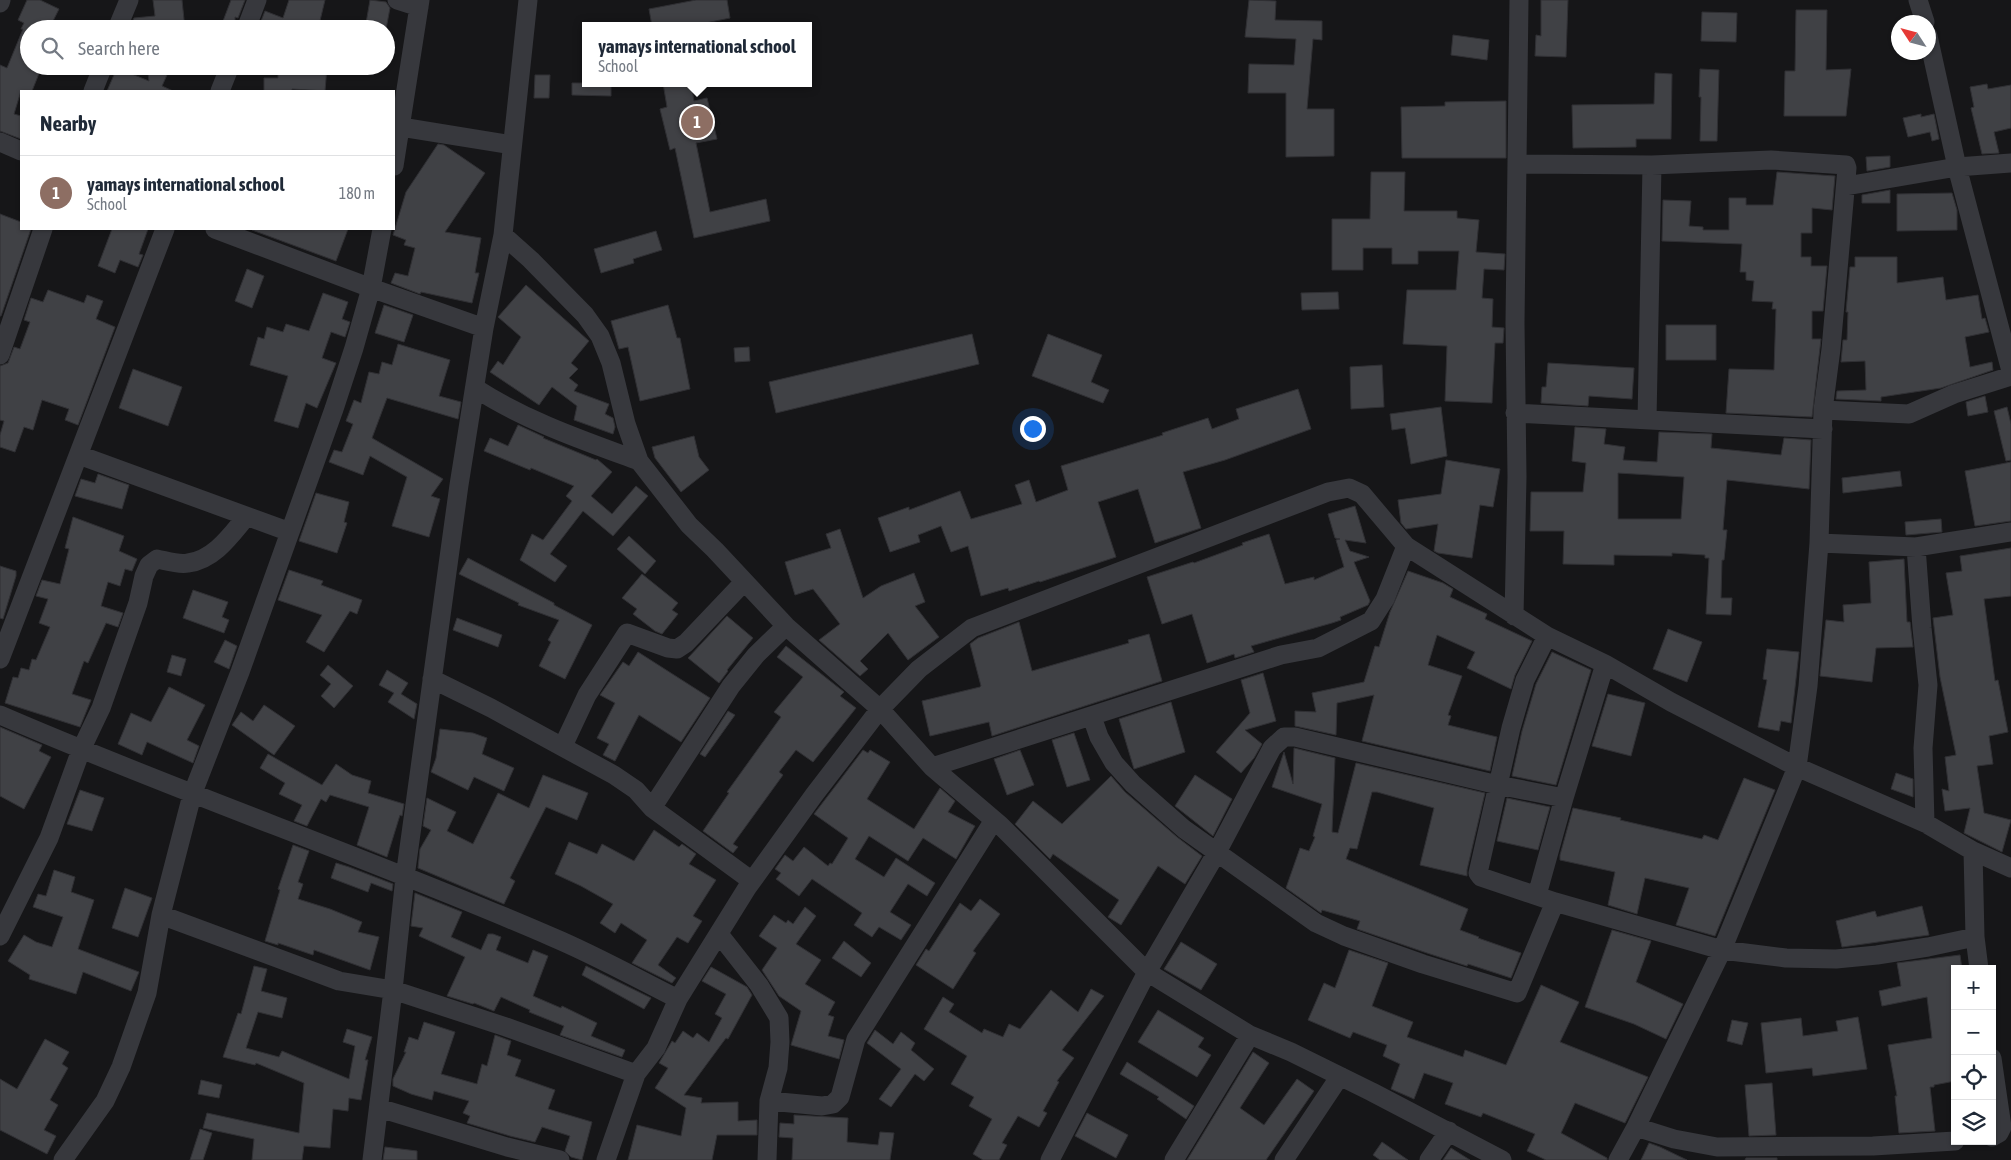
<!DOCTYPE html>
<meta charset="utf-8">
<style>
:root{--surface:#fff;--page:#f6f6f7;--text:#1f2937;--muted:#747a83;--line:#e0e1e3;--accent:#db2777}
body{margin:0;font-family:"Asap Condensed",sans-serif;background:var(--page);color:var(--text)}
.controls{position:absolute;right:15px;bottom:15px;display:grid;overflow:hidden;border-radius:0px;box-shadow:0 1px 4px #0004}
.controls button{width:45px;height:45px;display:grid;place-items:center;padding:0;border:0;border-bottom:1px solid var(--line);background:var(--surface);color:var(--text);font:25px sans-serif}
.compass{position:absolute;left:1891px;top:15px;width:45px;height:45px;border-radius:50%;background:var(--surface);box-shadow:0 1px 4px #0004;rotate:306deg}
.you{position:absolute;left:1032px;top:428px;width:18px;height:18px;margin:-12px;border:4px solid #fff;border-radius:50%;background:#1a73e8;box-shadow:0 0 0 8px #1a73e833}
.badge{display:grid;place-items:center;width:32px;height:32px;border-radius:50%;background:var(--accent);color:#fff;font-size:16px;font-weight:700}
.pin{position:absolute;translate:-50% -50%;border:2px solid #fff;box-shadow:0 1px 5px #0006}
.popup{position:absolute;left:582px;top:22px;width:230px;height:65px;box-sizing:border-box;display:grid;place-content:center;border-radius:0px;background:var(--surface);filter:drop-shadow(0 1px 4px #0005);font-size:16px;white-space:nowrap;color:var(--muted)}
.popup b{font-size:19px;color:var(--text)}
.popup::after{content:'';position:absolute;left:50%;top:100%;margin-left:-10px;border:10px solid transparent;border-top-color:var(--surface)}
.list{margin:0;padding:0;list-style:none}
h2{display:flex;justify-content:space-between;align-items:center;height:65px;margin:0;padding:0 20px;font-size:21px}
h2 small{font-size:16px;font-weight:400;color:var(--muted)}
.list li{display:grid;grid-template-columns:32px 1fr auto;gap:15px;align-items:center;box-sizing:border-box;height:75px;padding:0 20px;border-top:1px solid var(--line)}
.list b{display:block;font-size:19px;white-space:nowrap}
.list p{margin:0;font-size:16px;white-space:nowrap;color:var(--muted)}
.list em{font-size:16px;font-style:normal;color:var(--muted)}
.icon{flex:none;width:28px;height:28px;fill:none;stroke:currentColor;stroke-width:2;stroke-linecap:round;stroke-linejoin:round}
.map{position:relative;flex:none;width:2011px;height:1160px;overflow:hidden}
.search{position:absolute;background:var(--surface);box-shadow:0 1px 4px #0004;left:20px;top:20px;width:375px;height:55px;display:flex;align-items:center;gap:12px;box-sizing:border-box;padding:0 18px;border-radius:28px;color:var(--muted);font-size:19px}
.panel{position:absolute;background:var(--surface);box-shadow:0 1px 4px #0004;left:20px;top:90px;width:375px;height:140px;border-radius:0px}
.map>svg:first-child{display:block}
.building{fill:#404145;stroke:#303034;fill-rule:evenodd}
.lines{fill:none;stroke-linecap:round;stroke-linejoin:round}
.minor{stroke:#37383d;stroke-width:19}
</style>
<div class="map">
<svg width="2011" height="1160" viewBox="0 0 2011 1160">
<rect width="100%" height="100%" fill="#161618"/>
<path class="building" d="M27 0H40L59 9 49 29H29V66H42L32 91H21L14 114 21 116V139L0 131V65L7 68 23 29H21L24 23 18 20Z
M153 0H182L185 29H129L134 18 155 16Z
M231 0H245L238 18 235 17V29H220Z
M289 0H325L318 29H267L259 26 265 11 283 18Z
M370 0 386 2 390 8 386 29H365Z
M696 0H727L730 18 691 26H652L649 9Z
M1249 0 1276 1 1275 20 1322 21V40L1313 39 1307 109H1334V156L1286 157V93H1248L1249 64 1294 65 1296 39 1245 37Z
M1541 0H1568L1566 57 1535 56 1536 35 1541 36Z
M1796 10H1827L1826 70 1851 69 1846 116H1784L1785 71H1795Z
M1702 12 1737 13 1736 42 1701 41Z
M1453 35 1489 40 1487 60 1451 55Z
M147 66H171L162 86 173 91H107L117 68 149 81Z
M327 66 325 91 292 89V91H264V78H278V67Z
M1700 69 1719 70 1717 141H1700L1701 97H1699Z
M1655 73 1672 74 1671 139H1636V147L1573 148 1572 105 1654 104Z
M535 75H550L549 98H534Z
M572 83H611V96L572 95Z
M663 83H691L694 101 707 98 717 139 696 143 710 212 766 199 770 221 694 238 675 148 670 150 660 109 667 107Z
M1987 84 1988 89 2011 85V128L1994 132 1999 153 1982 154 1971 108 1974 107 1970 87Z
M1506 101V158H1402L1401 107 1445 106V102Z
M1921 114V117L1934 114 1939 139 1932 141 1930 132 1908 137 1903 118Z
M438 144 444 145 485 173 445 232 481 238 475 273H479L472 303 421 292 420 294 391 283 395 273 408 276 415 248 404 245 406 240 393 235 406 192Z
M1890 156V167L1867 171 1866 157Z
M1371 172H1405L1404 211H1457V218L1479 220 1476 252 1505 254 1504 270 1484 269 1482 298 1493 299 1492 327 1504 328 1503 343H1495L1492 403 1445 401 1447 346 1403 344 1407 290H1456L1459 251H1418V264H1392V248H1363V270H1332V219H1370Z
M1777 172 1835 176 1832 210 1812 208V233H1801V257H1811V266H1827L1823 311H1812V339H1821L1812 417 1726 413 1729 369 1774 370 1776 309H1772L1773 302 1752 301 1754 281 1746 280V272H1740L1742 244 1662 241 1663 200 1691 201 1689 226 1703 227V230H1729V198H1746V205H1773Z
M1890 190V203H1862V195Z
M1952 193 1957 210V230L1897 231V194Z
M0 214 21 222V229H31L1 316H0Z
M112 229H148L139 254 143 255 138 267 120 260 115 273 98 266Z
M252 229H348L336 261 252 230Z
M656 231 662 250 633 259 634 263 601 273 594 249Z
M1855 257H1897V283L1943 277 1946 300 1978 295 1982 319 1985 318 1989 332 1965 337 1970 367 1992 362 1993 370 1941 388 1881 397V401L1836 399 1837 391 1866 390 1865 361 1841 362 1843 340H1847L1848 312H1846L1850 267H1855Z
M247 269 264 276 252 308 235 301Z
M526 285 589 341 571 363 578 369 569 378 578 385 574 391 609 404 605 414 613 418 615 427 613 434 574 420 577 406 552 387 539 405 490 372 498 361 503 365 521 337 498 317Z
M48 290 84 303 87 295 103 301 96 319 115 327 78 425 65 420 69 409 42 400 33 430 24 427 15 452 0 447V435L4 421 0 420V366L8 363 14 347 20 349 30 322 24 320 31 298 43 302Z
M1338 292 1339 309 1302 310 1301 293Z
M323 293 348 302 342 319 350 322 345 337 331 332 322 358 336 363 317 408 306 403 298 428 274 421 288 376 250 365 258 337 264 339 267 327 283 332 286 324 309 331Z
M384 305 413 315 404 342 375 333Z
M668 305 677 338H680L690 389 640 401 628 347 619 349 611 321Z
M1666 325H1716V360H1666Z
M972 334 979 364 776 413 769 382Z
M1048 334 1102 355 1091 382 1109 390 1103 403 1032 376Z
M398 344 450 360 439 396 461 402 458 419 387 398 372 438 443 479 431 496 440 499 429 537 392 526 407 477 370 456 363 475 329 462 334 450 342 452 353 424 346 421 354 400 361 403 369 372 379 374 382 362 392 365Z
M749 347 750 361 735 362 734 348Z
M1548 363 1634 368 1632 399 1589 396 1588 406 1541 403 1542 387H1546Z
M1382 365 1384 407 1351 409 1350 367Z
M133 369 182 387 168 426 119 408Z
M1298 389 1311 429 1225 460 1183 472 1201 528 1155 543 1138 489 1098 502 1116 557 1040 582 1039 581 1009 591 1008 588 981 596 968 546 951 552 941 526 918 535 920 542 890 552 878 518 909 507V510L960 491 971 519 1022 504 1015 485 1029 480 1036 502 1068 490 1061 466 1163 435 1162 433 1208 418 1212 429 1239 419 1236 409Z
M1985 396 1988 412 1968 416 1966 402Z
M1441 407 1447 456 1411 464 1405 428 1392 430 1390 414Z
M2007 407 2011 424V460L2006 461 1994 411Z
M518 425 544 437 543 438 596 460 597 459 612 472 591 496 612 514 636 486 648 496 613 536 583 511 550 554 567 566 555 582 520 560 532 534 543 540 572 501 566 496 574 486 531 468 530 470 484 451 490 438 508 446Z
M1575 427 1606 429 1604 444 1625 447 1623 460 1657 462 1659 432 1712 434 1711 448 1781 455 1784 438 1811 440 1809 489 1727 480 1723 530H1727L1724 560H1722L1721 598H1732L1731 615 1706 614 1709 558H1705V555L1672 553V556L1614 555V565L1563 564 1564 531H1530L1531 492H1583L1586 463 1572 461ZM1618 473 1684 477 1681 519H1618Z
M694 436 699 457 709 470 681 492 655 458 652 447Z
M1446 460 1500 469 1493 507 1480 505 1472 558 1438 553 1434 551 1438 524 1406 529 1401 523 1398 500 1441 494Z
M2011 462V521L1975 526 1965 471Z
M1900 471 1902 486 1843 493 1842 478Z
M98 474 129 485 122 509 75 496 81 479 95 483Z
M316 493 349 502 344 522 347 523 337 553 299 541Z
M1355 506 1366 543 1345 540 1350 551 1369 557 1354 562 1370 601 1368 605 1340 617 1341 620 1332 623 1251 646 1254 652 1235 658 1234 654 1207 663 1192 614 1162 624 1147 577 1193 562 1194 563 1243 545 1242 543 1269 534 1285 584 1314 577V580L1344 567 1336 540 1340 539 1335 538 1328 514Z
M73 517 124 536 119 551 137 559 132 571 125 569 120 586 108 582 101 606 123 613 118 627 106 623 88 663 84 661 72 694 91 700 80 727 5 703 13 677 18 678 21 668 29 670 32 659 36 660 50 627 39 623 48 599 36 596 42 580 60 584 69 549 65 548Z
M1941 519 1942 532 1906 535 1905 522Z
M840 529 863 598 881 586 914 573 925 602 915 606 939 637 908 660 888 633 860 661 868 669 860 676 819 640 840 624 813 589 795 595 785 562 831 548 826 534Z
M629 536 656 561 645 574 617 549Z
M2011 548V596L1984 599 1995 681 1998 680 2008 732 1989 736 1993 764 1977 766 1984 813 2011 820 2002 852 1964 833 1970 808 1945 811 1942 789 1949 791 1945 757 1956 755 1940 677 1933 618 1953 615 1946 573 1962 571 1960 556Z
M468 558 554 603V605L592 625 565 679 539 666 551 642 548 640 559 620 518 605 519 603 459 574Z
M1904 559 1907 622H1910L1913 647 1876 648 1872 682 1820 676 1826 620 1844 622 1843 605 1871 603 1869 562Z
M0 566 16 571V576L3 619 0 618Z
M289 570 323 581 321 585 362 600 357 614 350 611 324 652 306 642 322 615 278 600Z
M1408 571 1443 583 1453 589 1450 597 1487 614 1485 619 1532 641 1515 675 1511 689 1467 668 1475 652 1437 635 1428 665 1462 676 1448 715 1451 716 1448 725 1497 737 1490 771 1362 741 1374 695 1337 703 1336 735 1295 726V711L1316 712 1312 693 1364 682 1375 646 1379 647 1390 612Z
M642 574 678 603 672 610 678 614 662 634 655 631 633 614 637 609 622 598Z
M193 590 228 602 222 617 229 620 224 633 183 618Z
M727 616 753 638 727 670 728 671 719 683 688 658Z
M457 618 502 635 498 647 453 630Z
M1019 622 1032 671 1129 643 1128 640 1149 634 1162 681 992 736 989 722 930 736 922 701 980 687 981 686 970 644 978 638Z
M1668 629 1702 642 1687 682 1653 669Z
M225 640 237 646 229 669 214 662Z
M786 646 844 692 840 696 856 708 813 762 796 750 779 772 783 775 733 844 738 847 733 853 703 831 729 793 727 792 781 717 774 712 803 677 777 657Z
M1767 649 1799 652 1791 723 1781 721 1779 731 1758 727 1767 680 1763 679Z
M638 652 710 698 681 742 639 715 615 761 603 755 609 744 597 738 615 703 600 695 623 662 629 666Z
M1552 652 1591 670 1556 785 1512 776 1522 731 1536 684Z
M172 655 186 659 181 676 167 672Z
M328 665 353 686 334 708 321 696 331 684 320 675Z
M387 670 408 683 401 694 417 704 414 719 388 702 394 693 379 685Z
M1263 673 1276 721 1245 730 1262 744 1254 758 1241 773 1216 752 1250 713 1241 680Z
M169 687 205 705 187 740 199 746 193 763 147 742 142 755 118 744 131 713 151 722Z
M1608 694 1645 703 1631 756 1592 746Z
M1171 702 1185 752 1134 769 1119 719Z
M264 705 295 726 274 755 232 725 241 712 253 721Z
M728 711 735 715 705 757 700 754Z
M0 727 42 745 39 751 51 757 24 809 0 796Z
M440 729 473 733 487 738 482 754 514 768 504 791 474 777 468 790 431 772 436 758Z
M1074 733 1090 780 1067 787 1052 740Z
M1294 748 1335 758 1332 832 1338 833 1356 763 1485 793 1467 870V876L1420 865 1434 808 1377 792H1372L1357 849 1350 848 1346 859 1468 909 1460 930 1479 937 1478 938 1521 953 1511 978 1468 964 1467 966 1427 953 1357 929 1360 921 1322 910 1321 913 1286 888 1300 848 1309 851 1315 837 1313 836 1322 804 1272 787 1284 752 1293 784Z
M863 750 868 753 870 750 890 762 867 799 914 829 940 788 955 801 948 812 975 826 956 859 923 838 908 861 869 836 855 859 884 877 896 858 935 883 927 896 908 884 890 912 911 925 901 940 879 927 872 937 854 925 862 913 812 879 799 896 776 879 781 873 775 869 785 855 793 861 804 847 828 866 830 863 832 864 848 838 814 814Z
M1020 750 1034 785 1007 795 994 759Z
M268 754 322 785 336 764 352 775 371 781 368 793 404 804 402 816 400 815 387 857 357 845 369 807 330 795 326 802 321 799 307 826 294 821 302 805 279 794 285 783 260 768Z
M1896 773 1913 779V797L1891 789Z
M543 775 588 793 577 820 546 807 510 878 515 881 504 904 418 868 420 849 431 830 423 826 427 798 456 812 447 831 473 844 498 793 529 808Z
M1195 775 1232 799 1213 836 1175 806Z
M1111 776 1125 792 1177 837 1202 856 1185 884 1158 866 1121 925 1108 917 1119 900 1053 854 1050 859 1015 824 1033 801 1062 824Z
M1744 778 1775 790 1715 936 1676 925 1689 888 1645 878 1637 914 1608 905 1615 872 1560 860V855L1573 808 1621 818 1620 820 1702 839 1704 835 1718 840Z
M80 790 104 798 92 831 67 824Z
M1507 798 1550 807 1538 850 1497 841Z
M654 830 679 847 682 844 696 854 689 864 716 880 693 916 702 921 688 943 677 937 658 965 676 978 672 983 632 963 647 940 621 923 615 933 600 923 613 904 581 886 555 874 569 842 597 854 602 844 634 861Z
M293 845 309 851 298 882 303 884 298 899 330 909 362 922 358 932 379 937 370 970 314 950 313 955 278 943V945L265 941 280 890 278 889Z
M336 863 349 867 393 884 392 891 371 883 368 892 331 878Z
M54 870 75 877 71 892 94 900 78 949 139 972 131 991 83 972 76 994 29 979 30 975 8 961 24 935 36 942 52 947 63 917 33 907 38 894 46 896Z
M125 888 152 898 138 937 112 928Z
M415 893 462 912 451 937 481 950 488 934H493L501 937 496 950 528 963 533 950 548 956 533 996 561 1008 562 1006 597 1023 591 1036 625 1050 622 1057 560 1035 564 1026 529 1012 530 1010 501 997 494 1011 474 1003 473 1004 447 996 465 957 419 936 423 928 411 926Z
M980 899 1000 914 973 951 976 953 953 989 916 965 926 949 929 951 960 903 971 911Z
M1922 906 1929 935 1842 947 1836 921 1875 911 1877 917Z
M805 907 816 916 796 944 821 960 805 984 835 1002 828 1015 834 1017 828 1036 844 1040 839 1059 791 1045 801 1011 779 996 762 970 777 948 759 936 774 915 786 923 788 920 793 924Z
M1612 930 1651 941 1636 982 1683 1004 1666 1039 1634 1024 1585 1007Z
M844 941 871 963 861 977 832 958Z
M1181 942 1217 964 1201 990 1164 969Z
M1349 950 1388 963 1372 1006 1413 1022 1407 1037 1463 1057 1465 1050 1506 1065 1541 985 1579 1002 1560 1042 1648 1077 1625 1123 1575 1103 1561 1133 1607 1158V1160H1546L1527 1151 1535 1134 1483 1113 1481 1117 1445 1104 1453 1083 1424 1073 1414 1099 1391 1089 1400 1064 1383 1056 1387 1045 1353 1032 1350 1038 1308 1020 1324 983 1335 988Z
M1960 955 1962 969H1955V1081L1934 1085V1087H1930L1935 1131 1899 1133 1895 1096H1897L1888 1045 1932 1038 1927 997 1882 1006 1879 991 1901 986 1897 963Z
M254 966 267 969 261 991 287 998 282 1018 258 1012 246 1048 279 1057 282 1051 349 1079 355 1046 343 1042 347 1029 372 1037 365 1060H368L361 1100 349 1098 348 1111 333 1109 330 1148 304 1146 302 1160H252L254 1139 203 1128 207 1113 299 1133 304 1083 256 1063 255 1065 223 1057 238 1013 241 1014Z
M586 966 651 998 644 1009 582 975Z
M711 967 747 987 752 995 728 1039 726 1038 684 1095 702 1098 701 1103 738 1102V1121L757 1120V1135H717L712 1160H628L637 1125 681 1136 686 1108 655 1088 668 1068 659 1063 672 1041 675 1043 683 1031 693 1038 697 1033 709 1042 722 1018 715 1014 726 994 702 981Z
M1091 989 1104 996 1062 1050 1074 1058 1057 1081 1059 1082 1043 1111 1047 1113 1039 1127 1018 1116 1002 1143 1007 1145 999 1160H983L973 1154 992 1119 969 1106 974 1097 951 1084 967 1056 924 1029 943 997 954 1004 949 1012 982 1033 984 1029 1003 1037 1009 1024 1020 1029 1051 990 1078 1012Z
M1158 1010 1204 1038 1198 1047 1211 1055 1197 1077 1138 1042Z
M1858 1017 1867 1069 1813 1076 1812 1068 1766 1073 1761 1023 1801 1018 1803 1036 1838 1031 1836 1021Z
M1732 1020 1748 1023 1742 1045 1727 1041Z
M424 1022 455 1032 441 1074 477 1084 482 1064 487 1066 495 1035 511 1041 507 1055 521 1060 515 1076 555 1090 548 1109 592 1122 582 1160 571 1157 565 1151 570 1136 542 1127 535 1142 510 1136 467 1123 470 1116 463 1113 469 1101 434 1091 432 1100 411 1094 393 1086V1079L406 1052H404L409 1037 418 1040Z
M875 1030 893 1044 901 1032 915 1043 911 1050 934 1069 924 1081 915 1074 891 1107 879 1099 901 1069 867 1043Z
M45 1039 69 1052 62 1064 68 1068 50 1100 58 1105 44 1130 56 1136 47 1154 0 1130V1079L17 1089Z
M1253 1052 1269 1063 1240 1108 1264 1125 1297 1079 1314 1091 1266 1160H1187Z
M1127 1062 1194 1106 1186 1119 1157 1099 1159 1097 1120 1074Z
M201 1080 222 1085 219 1098 198 1094Z
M1772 1083 1776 1135 1749 1136 1745 1085Z
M1087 1113 1128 1135 1116 1158 1075 1136Z
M794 1115 848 1118 847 1142 878 1145 880 1132 894 1133 890 1160H792L793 1138 779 1137 780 1123 794 1124Z
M200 1129 212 1133 203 1160H190Z
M1382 1142 1408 1160H1380L1373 1155Z
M1649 1143 1660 1147 1687 1160H1641Z
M385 1147 417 1151V1160H383Z
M1451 1148 1470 1160H1443Z
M1746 1158H1777V1160H1745Z"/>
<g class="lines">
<path class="minor" d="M397 0 419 7
M1918 0 1925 22
M0 3 1 0
M117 29 129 0
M246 29 257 0
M1928 36 1957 167 2011 371
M93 91 103 66
M220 91 230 66
M401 127 512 145
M0 142 21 151
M1517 164 1652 165 1771 160 1846 165 1847 168 1831 349 1823 410 1819 543 1808 686 1797 767 1722 950 1636 1127 1618 1160
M394 166 420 0
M1846 186 1957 167 2011 163
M215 229 371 288 484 328
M503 235 531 260 585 315 600 336 611 363 626 424 639 461 689 525 715 550 786 626 880 709 932 767 1000 825 1147 972 1250 1035 1291 1052 1372 1092 1502 1160
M0 355 43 229
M475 388C526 421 582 440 639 461
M1823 410 1909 414 1954 394 2011 376
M1515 413 1823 429
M1647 420 1652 165
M79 455 290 532
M1819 543 1916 547 2011 532
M1916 547 1922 628 1928 685 1923 748 1925 823
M1514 616 1517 477 1515 323 1519 0
M1547 636 1525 680 1511 728 1478 873 1481 877 1555 902 1722 950 1786 958 1836 959 1877 955 1928 947 1975 937
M0 659 165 229
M432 679 491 708 614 775 636 790 652 808 752 881
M0 715C182 794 370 858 552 937 595 955 636 978 678 999
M1092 717 1099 737 1114 763 1133 784 1184 829 1316 923 1344 936 1423 964 1517 993 1555 902
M563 746 587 695 627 633 668 648 677 649 686 643 744 582
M932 767 1281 655 1318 648 1371 621 1385 599 1406 546
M652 808 731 686 756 655 786 626
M1973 851 1975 937 1979 969
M1537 895 1564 798 1605 664
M161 915 339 981 393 990 506 1027 636 1074
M719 934 759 985 779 1018 780 1042 778 1068 769 1101 822 1106 833 1104 840 1097 856 1039 994 820
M0 936 49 838 81 750 101 708 138 603 144 576 149 565 157 559C167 561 179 565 188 563 214 560 231 535 246 517
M1992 1058 2002 1127 1999 1133 1992 1137
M379 1108 507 1147 560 1160
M1636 1127 1674 1139 1717 1147 1873 1146 1955 1141
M63 1160 105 1101 121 1067 147 993 161 915 192 795 240 672 334 409 354 348 371 288 382 229
M372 1160 393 990 405 877 459 485 484 328 503 235 528 0
M606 1160 636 1074 656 1048 678 999 747 888 814 795 880 709 919 669 972 628 1328 492 1349 488 1362 494 1406 546 1547 636 1605 664 1671 702 1797 767 1925 823 1973 851 2011 868
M767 1160 769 1101
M1050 1160 1147 972 1217 852 1272 748 1284 737H1295L1498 785 1564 798
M1174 1160 1250 1035
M1284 1160 1340 1076
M1429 1160 1449 1131"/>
</g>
</svg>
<div class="controls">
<button>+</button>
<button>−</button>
<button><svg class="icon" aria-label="locate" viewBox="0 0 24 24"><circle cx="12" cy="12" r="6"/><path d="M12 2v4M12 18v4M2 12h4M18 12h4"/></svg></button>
<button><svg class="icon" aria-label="layers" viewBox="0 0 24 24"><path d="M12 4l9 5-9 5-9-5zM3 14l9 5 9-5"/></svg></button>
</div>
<svg class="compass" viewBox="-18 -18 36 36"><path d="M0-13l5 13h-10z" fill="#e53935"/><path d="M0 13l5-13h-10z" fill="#747a83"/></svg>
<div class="you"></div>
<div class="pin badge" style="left:697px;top:122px;background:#8d6e63">1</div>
<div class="popup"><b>yamays international school</b>School</div>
<div class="search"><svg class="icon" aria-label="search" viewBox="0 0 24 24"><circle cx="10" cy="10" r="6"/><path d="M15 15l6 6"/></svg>Search here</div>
<section class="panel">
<h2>Nearby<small></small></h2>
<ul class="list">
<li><span class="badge" style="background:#8d6e63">1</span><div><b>yamays international school</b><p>School</p></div><em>180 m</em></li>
</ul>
</section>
</div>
